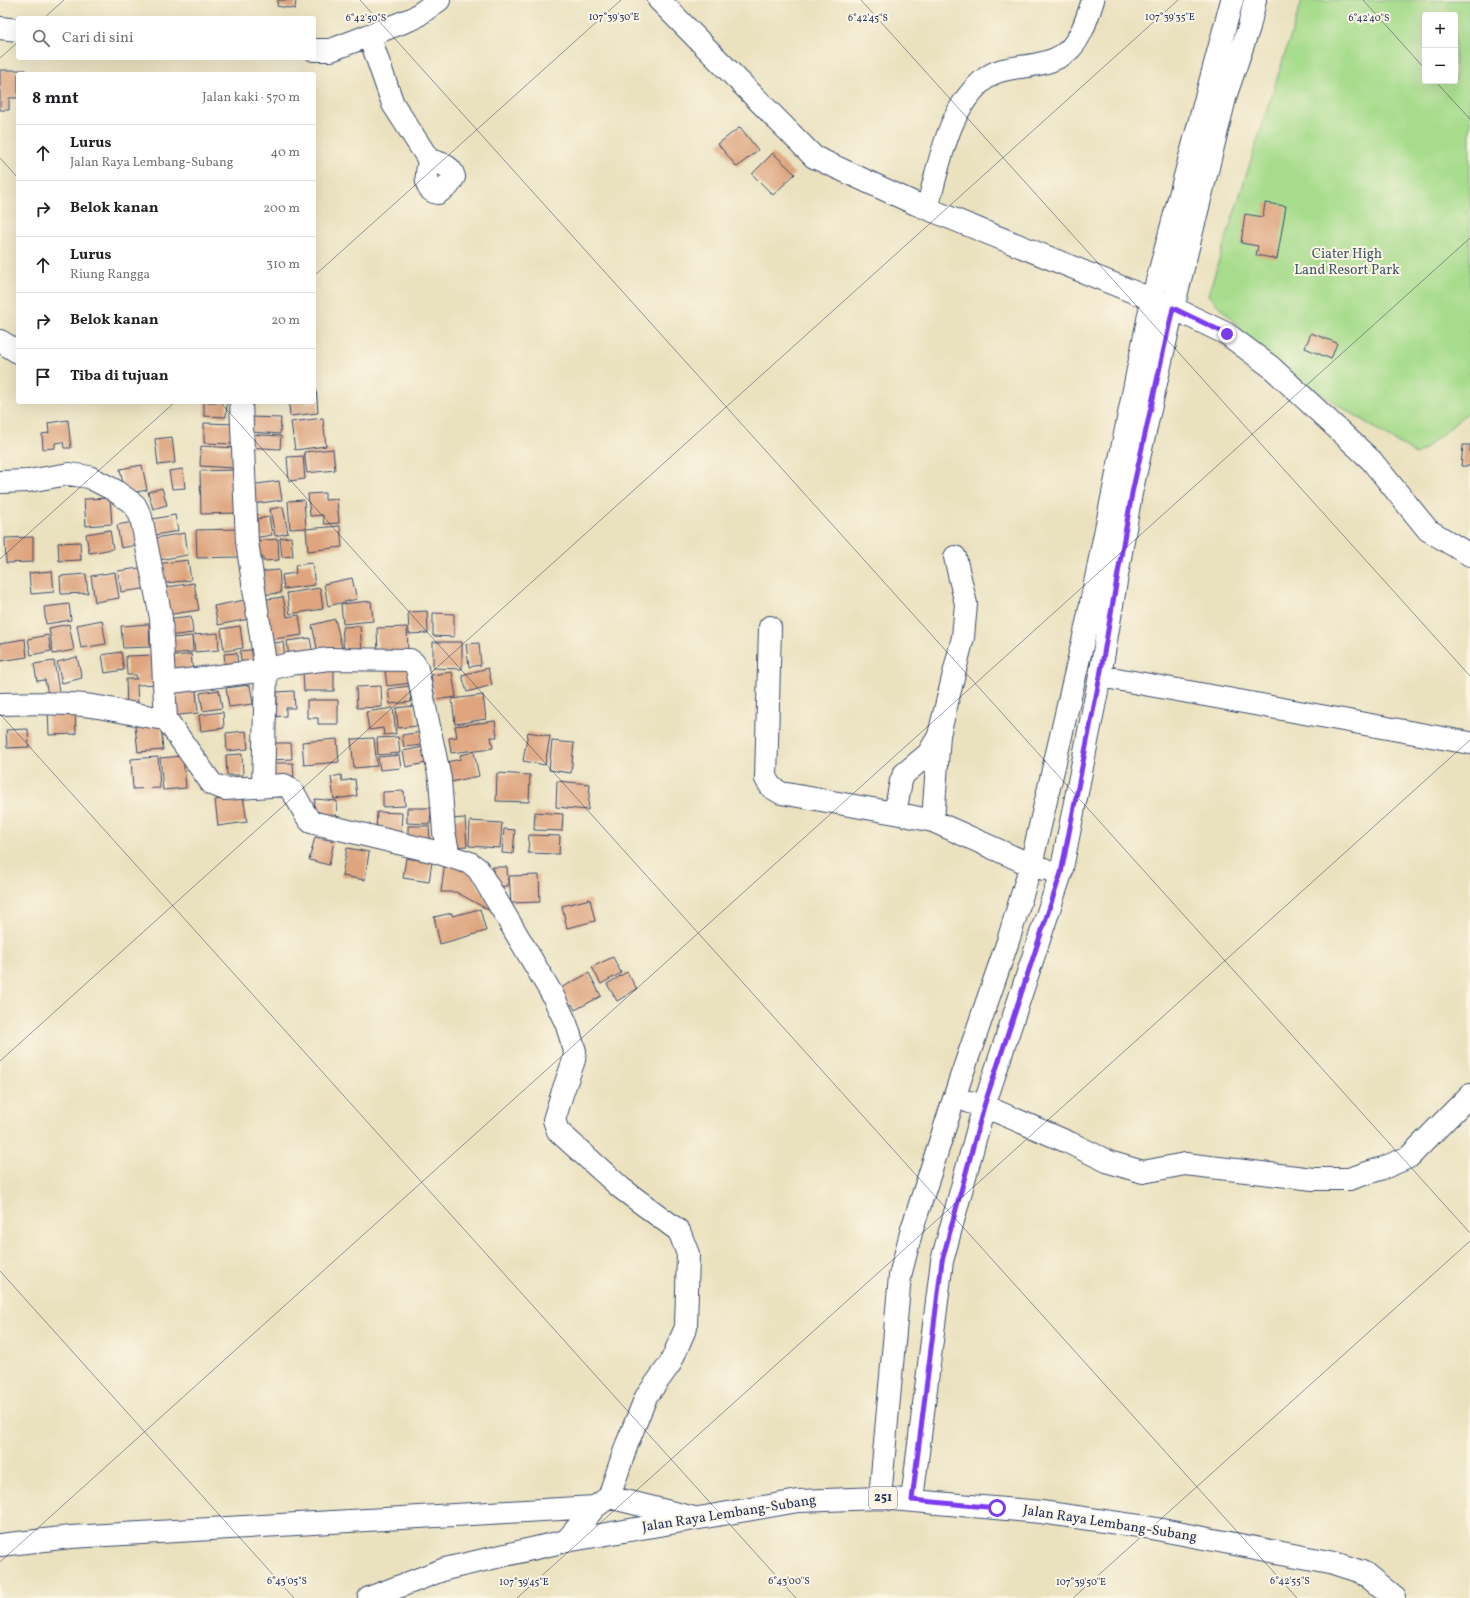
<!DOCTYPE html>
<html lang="id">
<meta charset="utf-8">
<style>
:root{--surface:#fff;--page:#f6f6f6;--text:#202124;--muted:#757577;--line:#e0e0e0}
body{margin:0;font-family:Vollkorn,serif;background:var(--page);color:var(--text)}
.controls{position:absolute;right:12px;top:12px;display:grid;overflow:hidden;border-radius:4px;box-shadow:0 4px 16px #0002}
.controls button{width:36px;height:36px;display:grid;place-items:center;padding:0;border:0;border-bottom:1px solid var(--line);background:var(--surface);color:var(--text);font:20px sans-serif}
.stop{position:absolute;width:12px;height:12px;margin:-9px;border:3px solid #7c3aed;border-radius:50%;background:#fff}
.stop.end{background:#7c3aed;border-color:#fff;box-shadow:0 1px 4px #0008}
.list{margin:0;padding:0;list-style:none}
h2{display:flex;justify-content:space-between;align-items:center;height:52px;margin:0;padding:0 16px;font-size:17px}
h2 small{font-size:13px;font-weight:400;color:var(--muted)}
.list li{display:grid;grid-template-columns:26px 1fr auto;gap:12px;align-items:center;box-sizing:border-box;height:56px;padding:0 16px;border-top:1px solid var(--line)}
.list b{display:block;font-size:15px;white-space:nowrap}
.list p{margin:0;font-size:13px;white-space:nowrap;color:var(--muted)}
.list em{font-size:13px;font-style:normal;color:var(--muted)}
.icon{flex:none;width:22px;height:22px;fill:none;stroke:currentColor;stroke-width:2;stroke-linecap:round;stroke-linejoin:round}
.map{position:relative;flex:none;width:1470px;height:1598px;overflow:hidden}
.search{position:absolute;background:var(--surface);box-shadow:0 4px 16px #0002;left:16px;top:16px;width:300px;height:44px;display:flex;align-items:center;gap:10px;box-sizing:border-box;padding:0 14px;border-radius:4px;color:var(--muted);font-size:15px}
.panel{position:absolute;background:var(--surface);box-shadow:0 4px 16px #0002;left:16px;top:72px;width:300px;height:332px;border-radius:4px}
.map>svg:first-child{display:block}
.green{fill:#a7dc8d;stroke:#618676;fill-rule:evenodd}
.building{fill:#dea57f}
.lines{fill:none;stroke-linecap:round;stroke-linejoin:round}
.minor-casing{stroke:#3a4a6d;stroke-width:24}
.major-casing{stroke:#3a4a6d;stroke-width:24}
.minor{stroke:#fff;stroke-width:22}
.major{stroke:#fff;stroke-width:22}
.route{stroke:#7c3aed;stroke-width:5}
.ticks{fill:none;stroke:#1b2f5e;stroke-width:1;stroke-opacity:0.45}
.labels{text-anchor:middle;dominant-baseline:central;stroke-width:4;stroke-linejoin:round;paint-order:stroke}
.shield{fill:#fcf5e5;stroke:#5e6a86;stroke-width:1}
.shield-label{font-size:13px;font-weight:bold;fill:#1b2f5e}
.park-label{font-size:14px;fill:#3e5a6a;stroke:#fcf5e5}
.street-label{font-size:14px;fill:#1b2f5e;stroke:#fcf5e5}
.ticks-label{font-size:10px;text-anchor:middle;fill:#1b2f5e;stroke:#fcf5e5;stroke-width:4;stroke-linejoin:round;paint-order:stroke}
</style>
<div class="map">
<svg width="1470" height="1598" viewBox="0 0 1470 1598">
<rect width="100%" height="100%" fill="#fcf5e5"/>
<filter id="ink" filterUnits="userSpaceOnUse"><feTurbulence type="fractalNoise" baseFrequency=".025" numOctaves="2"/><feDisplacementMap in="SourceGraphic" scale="8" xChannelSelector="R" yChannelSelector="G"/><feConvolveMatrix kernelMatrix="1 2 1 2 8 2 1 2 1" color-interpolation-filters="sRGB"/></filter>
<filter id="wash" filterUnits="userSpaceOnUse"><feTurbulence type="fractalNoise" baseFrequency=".012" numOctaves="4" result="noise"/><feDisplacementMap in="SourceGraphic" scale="16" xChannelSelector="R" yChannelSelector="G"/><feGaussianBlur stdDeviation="0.9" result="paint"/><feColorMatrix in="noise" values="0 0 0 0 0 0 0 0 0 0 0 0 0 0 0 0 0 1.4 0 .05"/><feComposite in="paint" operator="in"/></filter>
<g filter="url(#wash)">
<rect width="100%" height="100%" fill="#eae2bf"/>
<path class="green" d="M1302 0H1470V411L1417 455 1276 365 1208 295ZM1425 15H1455V81H1425Z"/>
<g id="blocks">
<path class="building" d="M278 0H296L295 9 277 6Z
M0 70H26V74H18V98H9V110H0Z
M740 127 758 150 737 167 718 144Z
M773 153 795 174 773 195 752 174Z
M1265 203 1286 206 1277 259 1256 255 1258 246 1241 243 1245 214 1263 217Z
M1311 333 1337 343 1331 359 1305 348Z
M314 387H316L318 413 290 416 289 402H314Z
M204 402H227L226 417 204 416Z
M251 417 281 418 280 434 251 432Z
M323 418 326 446 295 450 291 422Z
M68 420 71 448H64L63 442 55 443V448L43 449 42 434 49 433 48 423Z
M204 423 237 424 236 444 204 443Z
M245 434 281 436 280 449 244 447Z
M172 437 175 463 158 465 155 439Z
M1463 445H1470V466H1461Z
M201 446 235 448 234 468 200 466Z
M333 449 335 470 307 473 304 452Z
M303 456 305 479 289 481 287 457Z
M142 465 147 490 125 494 120 469Z
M183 469 185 488 172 489 169 471Z
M235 470 237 513 201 514 200 471Z
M279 481 282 500 253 504 250 485Z
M162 488 167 505 153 509 148 492Z
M325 493V500L337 499 339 523 324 524 323 515 310 516 308 494Z
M110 498 112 524 86 526 84 499Z
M304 500 306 528 290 529 288 501Z
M283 507 288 533 275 536 270 509Z
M175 515 178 531 150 536 147 520Z
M269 517 272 535 253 538 250 520Z
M138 521 142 544 121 548 117 525Z
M340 526 342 547 308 551 306 529Z
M238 529 239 557 197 558 196 530Z
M110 530 113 549 89 553 86 534Z
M185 533 188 555 158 560 155 538Z
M33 537V562L6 563 5 538Z
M291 537 293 556 282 557 280 538Z
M278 539 279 560 263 561V557L253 558 252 541Z
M80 542 81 560 59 561 58 543Z
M188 560 191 580 159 584 156 564Z
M312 563 315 585 284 589 282 575 296 573 295 565Z
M146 567 149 588 121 592 118 571Z
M279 570 281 593 258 595 256 572Z
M52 571 54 592 31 594 29 573Z
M115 572 119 598 95 602 91 576Z
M86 574 88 593 61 594 60 576Z
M352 578 357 599 328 606 324 584Z
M194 583 199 610 166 615 161 588Z
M320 588 323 609 290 614 287 593Z
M283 597 287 617 299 615 302 635 267 640 260 600Z
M250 599 254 618 218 625 214 606Z
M371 601 373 621 343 624 341 604Z
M69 604 71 620 46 624 44 607Z
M427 611 428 633 409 634 408 612Z
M433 613 454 614V637L433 636Z
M191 616 193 633 168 636 166 619Z
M335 619 342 647 318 652 312 625Z
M102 620 106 644 81 648 77 625Z
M69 624 74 650 53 654 49 628Z
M149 624 150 647 123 648 121 626Z
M240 626 243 648 224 651 221 629Z
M360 626 362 651 344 652 342 627Z
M407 627 408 653 378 654 377 628Z
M218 633 219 650 195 652 193 635Z
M48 635 51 651 31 655 28 639Z
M192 636 193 652 167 654 165 639Z
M310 638 313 655 289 658 287 641Z
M25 639 27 657 0 661V643Z
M283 642 285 661 269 663 266 644Z
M433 642H462V669L433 668Z
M479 643 481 665 469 667 466 644Z
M259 649 261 667 242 670 240 651Z
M121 652 124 670 105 673 102 655Z
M237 653 238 671 226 672 224 654Z
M191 654 193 671 171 673 169 657Z
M157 655 159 684 137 685 138 708 127 709 126 679H137L136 675H127L126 656Z
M77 657 82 678 62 683 57 662Z
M54 661 60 697 49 699 45 680 37 681 34 664Z
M334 663V691H304L303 671Z
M409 667 411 683 387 686 385 670Z
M488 668 492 685 467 692 462 675Z
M452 672 456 697 435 700 431 675Z
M250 685 253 704 229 707 226 688Z
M381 686 382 707 357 708 356 687Z
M409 686 411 702 390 704 388 689Z
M196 690 198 713 171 716 168 693Z
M219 690 222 708 203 711 200 693Z
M294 691 295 708H286V716L269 717V705H277V692Z
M483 695 486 719 455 724 452 699Z
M307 700H338V724H318V718H307Z
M414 706 417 726 398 728 396 708Z
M75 707 76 734 49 735 48 708Z
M393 708 396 734 384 735 383 728 369 730 366 712Z
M223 712 224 728 201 731 199 715Z
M495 721 497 737H491L493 748 451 753 449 738 457 737 455 726Z
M161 724 163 750 138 752 135 726Z
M28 729 29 747 7 748 6 730Z
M246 731 248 749 227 751 226 733Z
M422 732 424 745 404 747 402 735Z
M528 732 550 736 545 765 523 761Z
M398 737 400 753 378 755 377 738Z
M374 738 377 766 354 768 351 739Z
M337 739 339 762 304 765 302 742Z
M552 741 574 743 571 773 549 770Z
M267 743H291L292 759 268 760Z
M423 747 426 763 406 767 403 751Z
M474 752 479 776 446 783 442 763 461 759 460 755Z
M242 754 243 775H227L226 755Z
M399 755 401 768 380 770 378 757Z
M183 756 186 788 163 790 160 758Z
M158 757 160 788 133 789 131 759Z
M266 763H293L294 779 267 780Z
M497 773 530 775 529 802 496 801Z
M341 775 342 781 355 779 357 796 334 799 331 777Z
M557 781 590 784 588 810 556 807Z
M404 791 405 806 383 807V792Z
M243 796 247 822 218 826 215 800Z
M315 799 337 801 336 822 313 820Z
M407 808H431L430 824 407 823Z
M377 812 402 813 401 833 376 832Z
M535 812 563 814 562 831 534 830Z
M465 818 467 846 450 847 448 819Z
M470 821 502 823 500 848 469 846Z
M408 826H429L430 840H408Z
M504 829 515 830 513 854 502 853Z
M529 835 560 836 559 854 528 853Z
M315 837 334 841 329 865 309 860Z
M347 848 369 852 365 880 342 876Z
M406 858 432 862 429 882 403 878Z
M445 862 466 865 494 913 456 892H441Z
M493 867H507L508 886 493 887Z
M539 875 540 902 511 903 509 876Z
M590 899 595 921 567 928 562 906Z
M480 909 486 931 440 944 434 917 452 913V916Z
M613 957 621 973 601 984 592 967Z
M627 972 637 989 617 1001 607 984Z
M589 973 601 996 575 1010 572 1004 565 1008 555 991Z"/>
</g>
</g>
<g filter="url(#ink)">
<use href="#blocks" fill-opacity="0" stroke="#3a4a6d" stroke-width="1"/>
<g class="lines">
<g class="minor-casing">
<path id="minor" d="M659 0 814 157 916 204 1173 308 1227 334 1271 367 1371 460 1428 530 1470 555
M0 28 18 30
M369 35 393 104 429 160C440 163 451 165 454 177L449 185 438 193C422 190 427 173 429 160
M314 50H331L414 18 439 0
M927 208C940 164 947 108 986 78 996 70 1008 69 1020 67 1071 61 1078 47 1093 0
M0 341 18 352
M241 402 247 542 266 670 164 683 166 719 212 784 225 789 284 785C297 790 301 812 311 822L436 852 470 863 478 869 552 994 566 1023 575 1051 574 1060 563 1091 554 1120 558 1131 621 1188 679 1231 688 1254 686 1327 670 1364 646 1397 627 1444 609 1497 595 1507 566 1541
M0 482 28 481 69 474 89 477 114 490 135 505 141 517 161 618 164 683
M770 627 766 779 771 787 781 793 895 813 933 821 1031 865 1044 869
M1100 676 1470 743
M0 704C28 703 55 702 84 705 111 708 138 716 166 719
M263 786 266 670 289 664 329 659 410 660 414 663 417 669 440 779 444 832 449 856
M895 813 901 781 904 774 928 754 939 736
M933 821 939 735 963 637 966 604 955 557
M969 1102 984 1106 1070 1143 1109 1162 1143 1172 1185 1164 1313 1179H1349L1383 1168 1409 1157 1470 1095
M609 1497 694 1518
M880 1498 900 1276 912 1229 960 1080 1008 941 1031 865 1086 628 1152 300 1232 0
M912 1500 942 1261 984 1106 1061 873 1100 676 1131 493 1173 308 1226 94 1249 27 1255 0
M0 1545 71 1537 595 1507"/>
</g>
<g class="major-casing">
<path id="major" d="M369 1598 445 1569 566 1541 798 1501 880 1498 1041 1512 1146 1527 1334 1563 1362 1572 1394 1598"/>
</g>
<use href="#minor" class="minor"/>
<use href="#major" class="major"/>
</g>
</g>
<g class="lines" filter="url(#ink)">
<path class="route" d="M997 1508 912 1500 942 1261 984 1106 1061 873 1100 676 1132 493 1173 308 1227 334"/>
</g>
<path class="ticks" d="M360 0 1470 1233M861 0 1470 676M1363 0 1425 69M44 18 64 0M0 58 18 42M1435 81 1470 119M0 158 18 178M314 276 621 0M220 402 1297 1598M0 559 175 402M0 714 796 1598M0 1061 1178 0M0 1271 294 1598M0 1562 1470 238M517 1598 1470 740M1073 1598 1470 1241"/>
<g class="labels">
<rect class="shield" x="869" y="1487" width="28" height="22" rx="3"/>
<g class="shield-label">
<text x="883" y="1498">251</text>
</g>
<g class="park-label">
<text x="1347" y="254">Ciater High<tspan x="1347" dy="16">Land Resort Park</tspan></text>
</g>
<g class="street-label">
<text transform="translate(729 1514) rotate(-9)">Jalan Raya Lembang-Subang</text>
<text transform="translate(1110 1524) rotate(9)">Jalan Raya Lembang-Subang</text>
</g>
</g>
<g class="ticks-label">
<text x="614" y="20">107°39'30"E</text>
<text x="1170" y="20">107°39'35"E</text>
<text x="366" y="21">6°42'50"S</text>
<text x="868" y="21">6°42'45"S</text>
<text x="1369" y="21">6°42'40"S</text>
<text x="287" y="1584">6°43'05"S</text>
<text x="789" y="1584">6°43'00"S</text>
<text x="1290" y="1584">6°42'55"S</text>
<text x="524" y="1585">107°39'45"E</text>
<text x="1081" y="1585">107°39'50"E</text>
</g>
</svg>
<div class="controls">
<button>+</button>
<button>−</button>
</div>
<div class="stop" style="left:997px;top:1508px"></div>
<div class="stop end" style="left:1227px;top:334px"></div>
<div class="search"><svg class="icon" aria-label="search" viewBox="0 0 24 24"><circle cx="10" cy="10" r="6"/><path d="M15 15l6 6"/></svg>Cari di sini</div>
<section class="panel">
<h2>8 mnt<small>Jalan kaki · 570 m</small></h2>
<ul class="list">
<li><svg class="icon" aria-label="ahead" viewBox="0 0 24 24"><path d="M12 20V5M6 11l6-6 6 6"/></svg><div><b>Lurus</b><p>Jalan Raya Lembang-Subang</p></div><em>40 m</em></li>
<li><svg class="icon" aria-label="right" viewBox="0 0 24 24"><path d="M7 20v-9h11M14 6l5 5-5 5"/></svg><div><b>Belok kanan</b></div><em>200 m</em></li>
<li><svg class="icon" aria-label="ahead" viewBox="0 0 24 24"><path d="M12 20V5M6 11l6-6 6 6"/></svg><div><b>Lurus</b><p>Riung Rangga</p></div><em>310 m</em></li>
<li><svg class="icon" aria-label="right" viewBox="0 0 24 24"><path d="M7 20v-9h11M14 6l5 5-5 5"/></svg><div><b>Belok kanan</b></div><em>20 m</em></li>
<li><svg class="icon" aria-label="arrive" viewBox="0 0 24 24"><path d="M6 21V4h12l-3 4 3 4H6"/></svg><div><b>Tiba di tujuan</b></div></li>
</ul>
</section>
</div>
